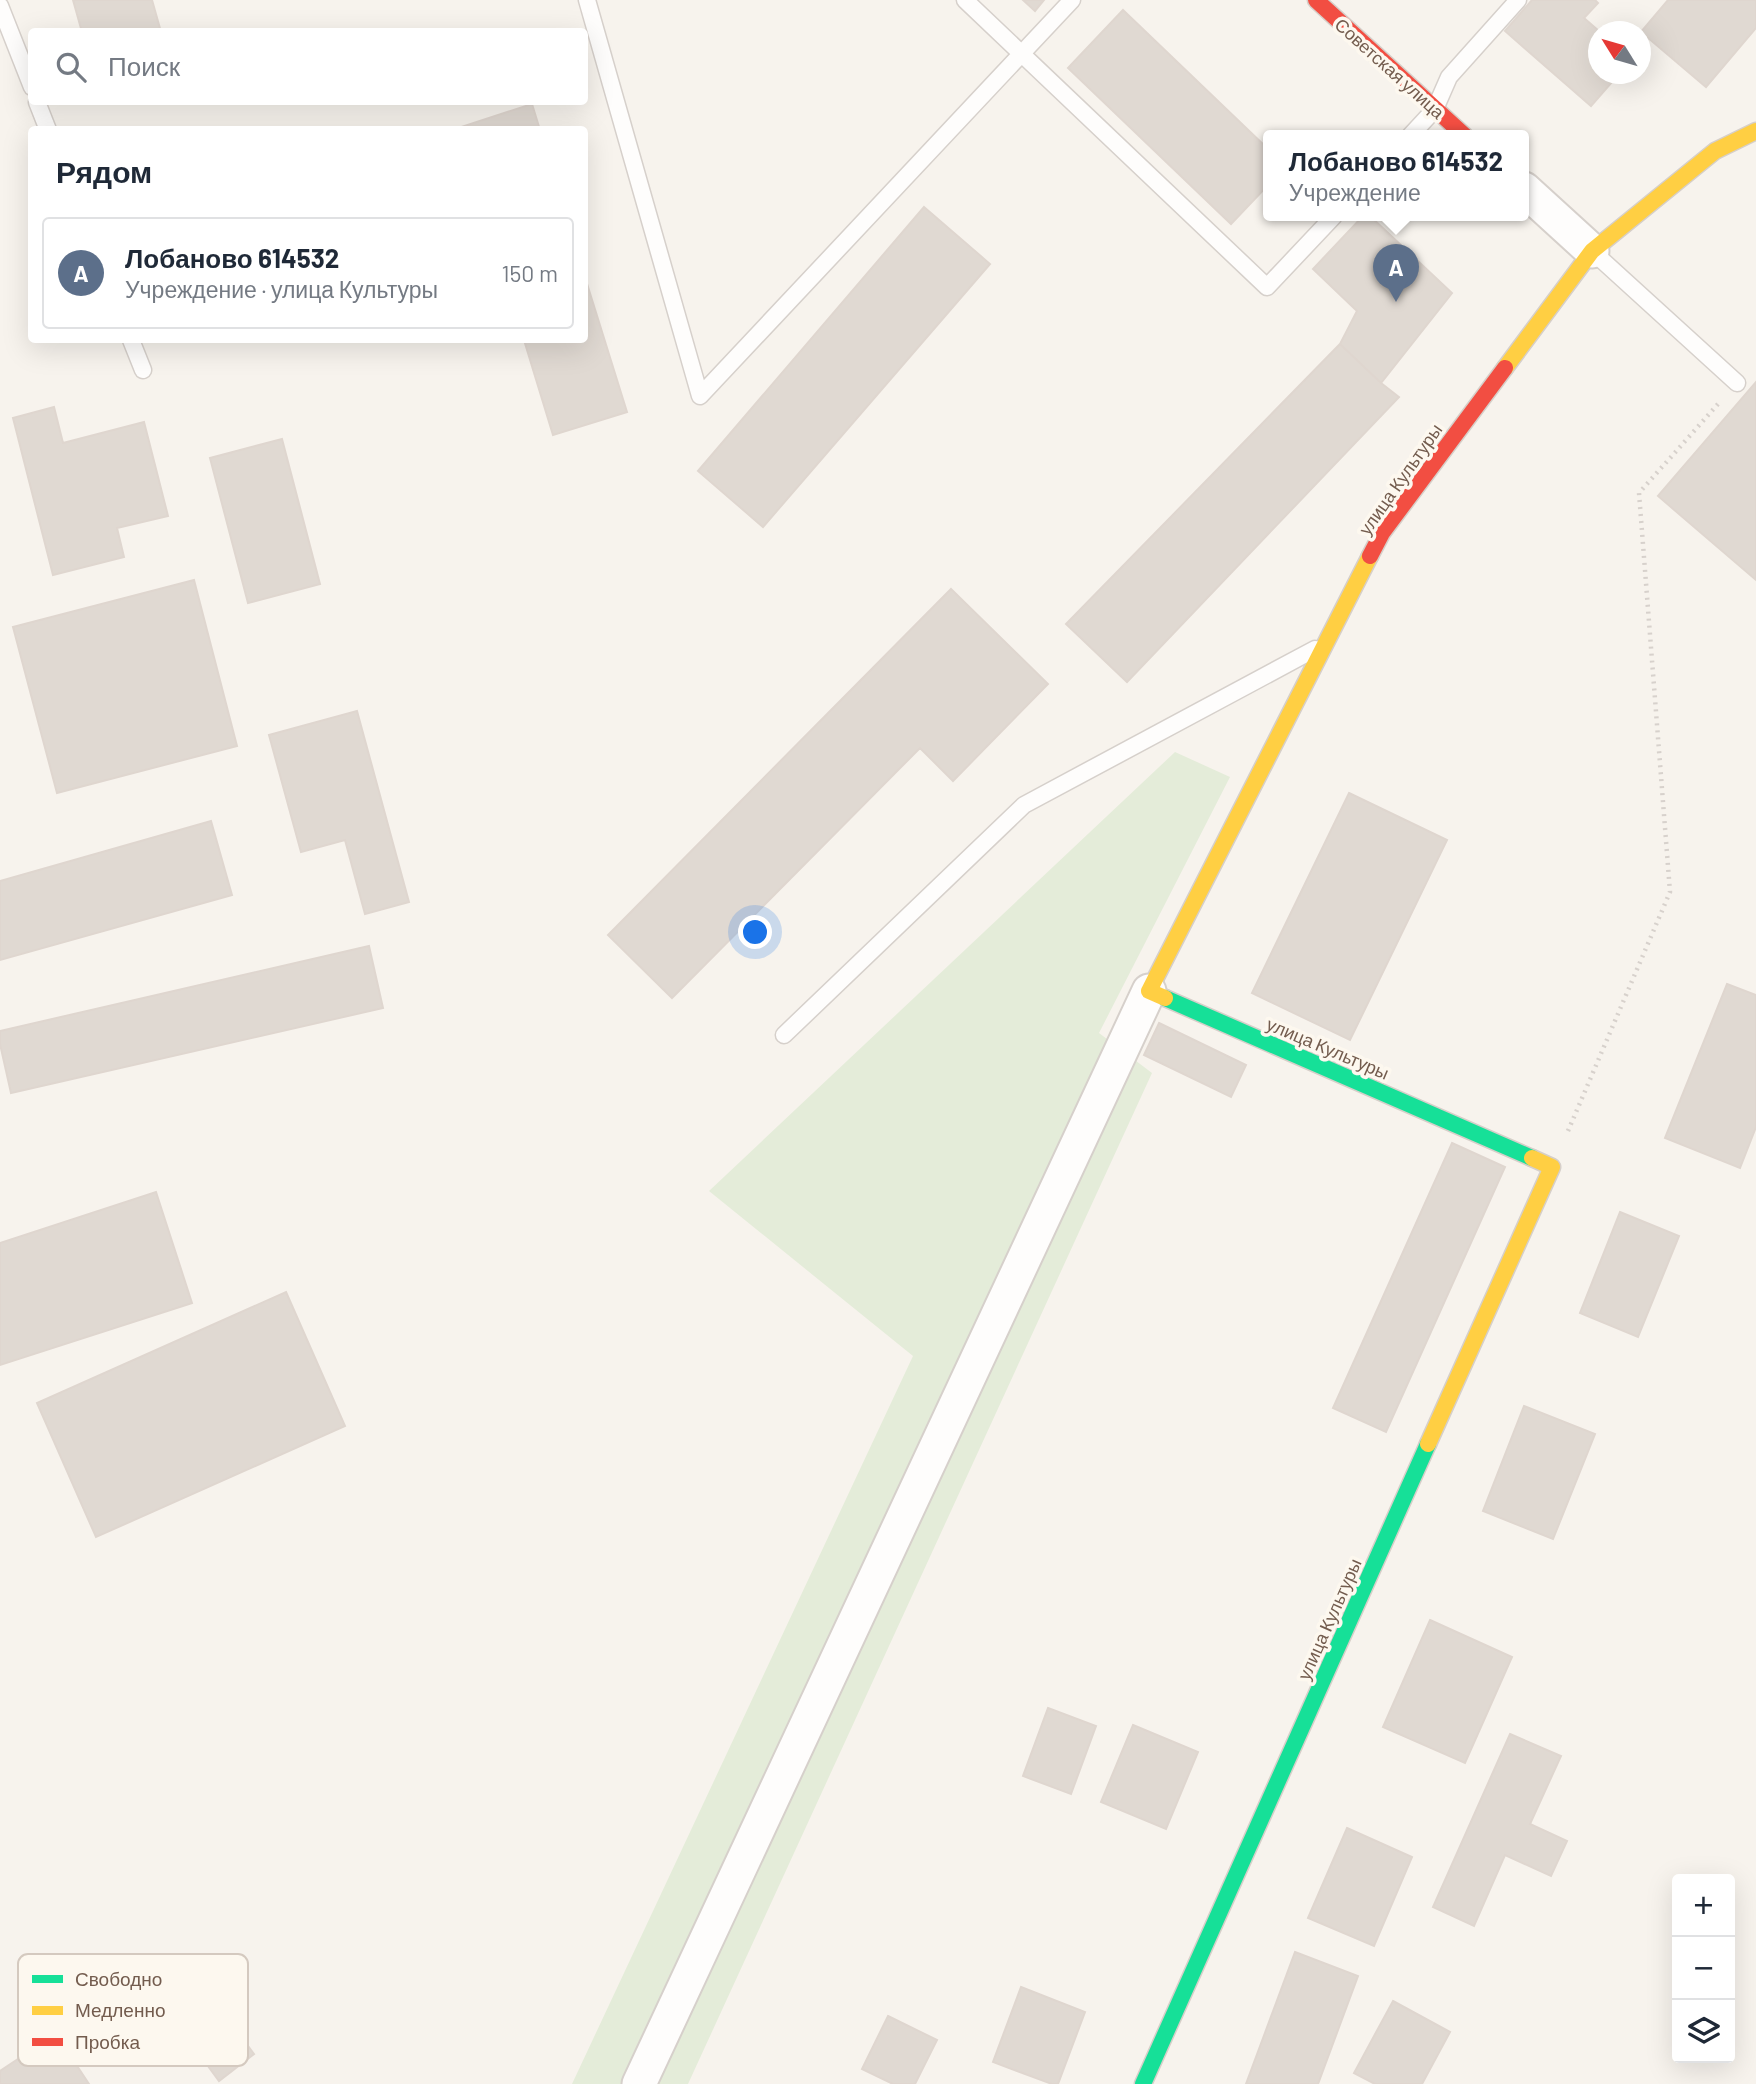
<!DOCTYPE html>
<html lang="ru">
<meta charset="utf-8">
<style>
:root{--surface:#fff;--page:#f2f2f3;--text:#1f2937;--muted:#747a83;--line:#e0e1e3;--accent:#ea580c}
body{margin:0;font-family:Barlow,sans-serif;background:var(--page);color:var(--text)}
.controls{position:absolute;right:21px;bottom:21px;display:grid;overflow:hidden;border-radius:7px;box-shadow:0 7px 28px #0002}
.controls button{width:63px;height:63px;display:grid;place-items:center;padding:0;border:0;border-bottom:2px solid var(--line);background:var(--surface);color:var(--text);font:35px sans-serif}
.compass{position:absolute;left:1588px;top:21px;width:63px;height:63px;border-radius:50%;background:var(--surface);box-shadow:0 7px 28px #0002;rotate:307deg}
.you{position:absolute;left:756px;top:933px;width:24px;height:24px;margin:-18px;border:5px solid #fff;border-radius:50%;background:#1a73e8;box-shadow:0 0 0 10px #1a73e833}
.badge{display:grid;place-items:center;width:46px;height:46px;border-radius:50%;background:var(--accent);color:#fff;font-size:23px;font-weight:700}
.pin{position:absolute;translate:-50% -58px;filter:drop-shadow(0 2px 4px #0008)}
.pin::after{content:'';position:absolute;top:37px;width:24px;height:21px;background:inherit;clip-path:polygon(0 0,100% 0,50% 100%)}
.popup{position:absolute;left:1263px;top:130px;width:266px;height:91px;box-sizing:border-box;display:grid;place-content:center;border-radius:7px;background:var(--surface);filter:drop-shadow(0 2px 5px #0005);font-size:23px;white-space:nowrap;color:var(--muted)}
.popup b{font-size:26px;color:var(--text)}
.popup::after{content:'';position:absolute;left:50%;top:100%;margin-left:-14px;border:14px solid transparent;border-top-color:var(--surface)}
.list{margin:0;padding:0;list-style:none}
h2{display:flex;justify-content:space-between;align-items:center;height:91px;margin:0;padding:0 28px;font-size:30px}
h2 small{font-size:23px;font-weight:400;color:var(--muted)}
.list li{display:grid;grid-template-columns:46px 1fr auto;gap:21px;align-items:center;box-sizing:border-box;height:112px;margin:0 14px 14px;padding:0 14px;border:2px solid var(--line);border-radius:7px}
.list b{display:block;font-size:26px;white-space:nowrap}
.list p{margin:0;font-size:23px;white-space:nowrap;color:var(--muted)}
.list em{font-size:23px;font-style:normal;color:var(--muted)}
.icon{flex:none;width:38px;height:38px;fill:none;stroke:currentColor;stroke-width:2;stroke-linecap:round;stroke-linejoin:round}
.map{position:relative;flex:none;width:1756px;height:2084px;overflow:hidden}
.search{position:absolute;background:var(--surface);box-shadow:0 7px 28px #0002;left:28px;top:28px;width:560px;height:77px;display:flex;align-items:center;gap:18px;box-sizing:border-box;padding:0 24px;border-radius:7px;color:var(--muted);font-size:26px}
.panel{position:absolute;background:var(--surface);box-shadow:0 7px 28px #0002;left:28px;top:126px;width:560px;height:217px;border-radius:7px}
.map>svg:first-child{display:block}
.green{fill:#e4ecd9}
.building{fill:#e0d9d2;stroke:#dfd6cf;stroke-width:2}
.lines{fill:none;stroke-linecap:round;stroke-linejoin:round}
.lane-casing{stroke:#d6d0cb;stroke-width:19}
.street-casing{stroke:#d6d0cb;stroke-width:37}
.fast-casing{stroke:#d6cfc9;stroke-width:19}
.slow-casing{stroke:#d6cfc9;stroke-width:19}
.jam-casing{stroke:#d6cfc9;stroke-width:19}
.path{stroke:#d7d1cc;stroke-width:4.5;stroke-dasharray:2 5;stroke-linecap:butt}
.lane{stroke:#fefdfc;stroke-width:16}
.street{stroke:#fefdfc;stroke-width:33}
.fast{stroke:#16e098;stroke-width:16}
.slow{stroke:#ffcf43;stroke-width:16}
.jam{stroke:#f24e42;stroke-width:16}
.labels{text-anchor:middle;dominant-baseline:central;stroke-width:7;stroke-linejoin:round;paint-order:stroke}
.street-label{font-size:18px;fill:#735c4e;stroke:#fdf8ef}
.key{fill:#fdf8ef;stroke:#d4c9bf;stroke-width:2}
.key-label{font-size:19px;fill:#735c4e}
</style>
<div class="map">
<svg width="1756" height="2084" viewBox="0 0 1756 2084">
<rect width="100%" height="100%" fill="#f7f3ed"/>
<path class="green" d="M1175 752 1230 777 1099 1033 1152 1073 688 2084H572L913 1356 709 1191Z"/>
<path class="building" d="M73 0H152L161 32H82Z
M1023 0H1044L1035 11Z
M1532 0H1595L1598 3 1584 18 1600 32 1598 74H1619L1591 106 1505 31Z
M1668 0H1756V28L1706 87 1641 32Z
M1123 10 1268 149V185L1231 224 1068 68Z
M532 104 540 130H459L458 128Z
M924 207 990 264 763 527 698 471Z
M1363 216H1370L1452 293 1381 383 1340 344 1357 311 1313 269Z
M584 274 627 412 553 435 524 340H584Z
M1340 344 1381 383 1399 397 1127 682 1066 624Z
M1756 382V580L1658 496Z
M54 407 63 443 144 422 168 516 117 528 124 557 53 575 13 418Z
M282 439 320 584 248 603 210 458Z
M194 580 237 746 57 793 13 627Z
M951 589 1048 684 953 781 920 748 672 998 608 935Z
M357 711 409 902 365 914 345 840 301 852 269 735Z
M1349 793 1447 840 1350 1040 1252 993Z
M211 821 232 895 0 960V881Z
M369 946 383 1008 11 1093 0 1044V1031Z
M1727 984 1756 995V1127L1740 1168 1665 1138Z
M1159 1023 1246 1065 1231 1097 1144 1055Z
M1452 1143 1505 1167 1386 1432 1333 1408Z
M156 1192 192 1303 0 1365V1243Z
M1620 1212 1679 1236 1638 1337 1580 1313Z
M286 1292 345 1426 96 1537 37 1403Z
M1524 1406 1595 1434 1553 1539 1483 1511Z
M1430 1620 1512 1657 1465 1763 1383 1727Z
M1048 1708 1096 1726 1071 1794 1023 1776Z
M1133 1725 1198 1752 1166 1829 1101 1802Z
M1510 1734 1561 1756 1530 1824 1567 1841 1551 1876 1505 1855 1474 1926 1433 1907Z
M1347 1828 1412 1857 1374 1946 1308 1918Z
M1295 1952 1358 1976 1318 2084H1246Z
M1021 1987 1085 2012 1058 2084H1052L993 2062Z
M205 1988 254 2054 219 2081 170 2014Z
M1393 2001 1450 2032 1422 2084H1375L1354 2073Z
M888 2016 937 2040 915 2084H893L862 2069Z
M56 2034 89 2084H0V2071Z"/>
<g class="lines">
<g class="lane-casing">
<path id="lane" d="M587 0 700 396 1072 0
M965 0 1267 287 1334 216
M0 6 32 87
M37 102 48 130
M1410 136 1435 109 1449 77 1518 0
M1592 251 1737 383
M131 340 143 370
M784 1035 1024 805 1315 649"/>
</g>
<g class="street-casing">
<path id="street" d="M1524 189 1592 251
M639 2084 1149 991"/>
</g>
<g class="fast-casing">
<path id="fast" d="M1165 998 1532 1158
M1143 2084 1428 1444"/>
</g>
<g class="slow-casing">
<path id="slow" d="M1505 368 1592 251 1715 151 1756 131
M1165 998 1149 991 1370 556
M1428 1444 1552 1167 1532 1158"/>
</g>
<g class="jam-casing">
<path id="jam" d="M1316 0 1465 136
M1370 556 1382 533 1505 368"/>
</g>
<path class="path" d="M1568 1131 1670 892 1639 493 1718 404"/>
<use href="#lane" class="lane"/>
<use href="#street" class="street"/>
<use href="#fast" class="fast"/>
<use href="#slow" class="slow"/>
<use href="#jam" class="jam"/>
</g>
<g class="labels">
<g class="street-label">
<text transform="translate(1390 68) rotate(42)">Советская улица</text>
<text transform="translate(1400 479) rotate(-55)">улица Культуры</text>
<text transform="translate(1328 1048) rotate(23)">улица Культуры</text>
<text transform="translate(1329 1619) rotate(-66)">улица Культуры</text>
</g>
</g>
<rect x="18" y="1954" width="230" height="112" rx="10" class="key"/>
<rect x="32" y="1975" width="31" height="8" fill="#16e098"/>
<rect x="32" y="2006" width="31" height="9" fill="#ffcf43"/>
<rect x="32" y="2038" width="31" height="8" fill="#f24e42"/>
<g class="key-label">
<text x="75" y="1986">Свободно</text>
<text x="75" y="2017">Медленно</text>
<text x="75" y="2049">Пробка</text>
</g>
</svg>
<div class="controls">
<button>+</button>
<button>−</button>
<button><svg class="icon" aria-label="layers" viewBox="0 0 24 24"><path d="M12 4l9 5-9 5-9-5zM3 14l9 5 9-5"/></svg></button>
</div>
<svg class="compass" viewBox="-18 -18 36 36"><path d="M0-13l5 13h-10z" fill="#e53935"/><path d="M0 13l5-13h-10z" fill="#747a83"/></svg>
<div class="you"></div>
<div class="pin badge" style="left:1396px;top:302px;background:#5c6f8a">A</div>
<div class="popup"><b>Лобаново 614532</b>Учреждение</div>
<div class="search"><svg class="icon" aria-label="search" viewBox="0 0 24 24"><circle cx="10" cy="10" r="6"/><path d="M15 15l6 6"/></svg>Поиск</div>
<section class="panel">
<h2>Рядом<small></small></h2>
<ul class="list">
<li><span class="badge" style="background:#5c6f8a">A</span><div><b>Лобаново 614532</b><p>Учреждение · улица Культуры</p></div><em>150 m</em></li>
</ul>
</section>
</div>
